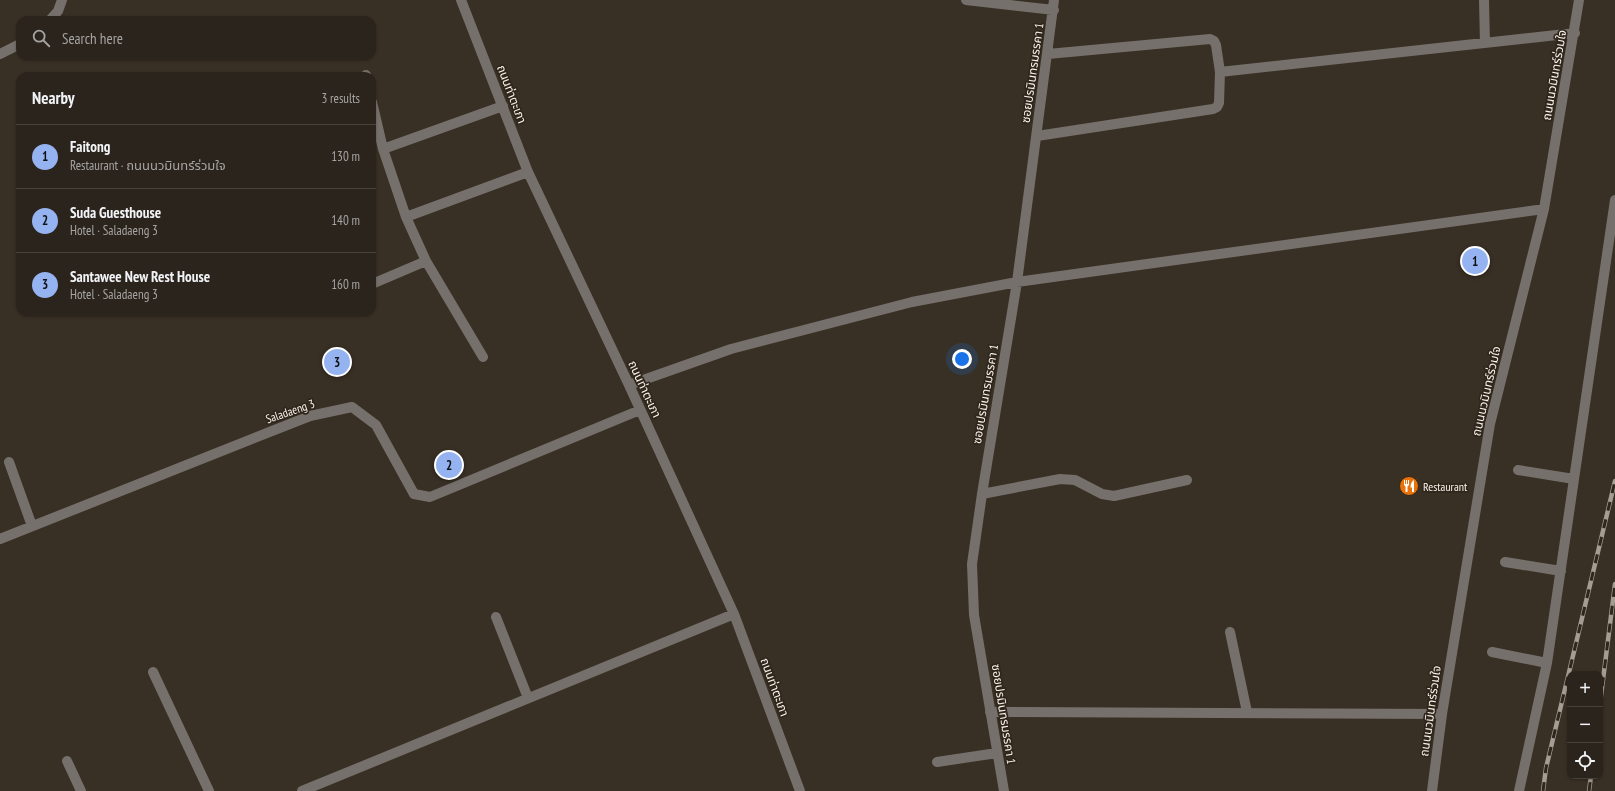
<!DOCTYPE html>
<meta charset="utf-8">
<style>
:root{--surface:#2b241c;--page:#373029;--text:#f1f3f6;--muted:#a6a4a3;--line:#47413b;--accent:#95b2f1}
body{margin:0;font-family:"PT Sans Narrow","Noto Sans Thai",sans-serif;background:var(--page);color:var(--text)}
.controls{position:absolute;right:12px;bottom:12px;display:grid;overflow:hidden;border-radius:8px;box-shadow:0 1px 3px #0004}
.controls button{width:36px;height:36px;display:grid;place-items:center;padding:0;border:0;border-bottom:1px solid var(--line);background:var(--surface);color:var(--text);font:20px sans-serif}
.you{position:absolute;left:962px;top:359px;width:14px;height:14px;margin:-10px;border:3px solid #fff;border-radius:50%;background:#1a73e8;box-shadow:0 0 0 6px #1a73e833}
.badge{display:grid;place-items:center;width:26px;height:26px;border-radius:50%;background:var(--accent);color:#111;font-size:13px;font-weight:700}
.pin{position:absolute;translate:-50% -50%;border:2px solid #fff;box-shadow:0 1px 4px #0006}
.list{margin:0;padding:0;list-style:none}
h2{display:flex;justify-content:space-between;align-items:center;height:52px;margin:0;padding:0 16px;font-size:17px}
h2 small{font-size:13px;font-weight:400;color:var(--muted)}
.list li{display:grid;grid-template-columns:26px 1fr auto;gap:12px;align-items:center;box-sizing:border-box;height:64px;padding:0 16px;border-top:1px solid var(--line)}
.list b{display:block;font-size:15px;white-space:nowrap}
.list p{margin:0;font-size:13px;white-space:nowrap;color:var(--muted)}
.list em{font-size:13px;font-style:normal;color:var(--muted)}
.icon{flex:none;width:22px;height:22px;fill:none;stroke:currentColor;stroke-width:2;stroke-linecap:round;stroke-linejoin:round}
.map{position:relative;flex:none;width:1615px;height:791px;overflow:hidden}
.search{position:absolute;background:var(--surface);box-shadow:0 1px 3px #0004;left:16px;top:16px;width:360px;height:44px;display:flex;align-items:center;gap:10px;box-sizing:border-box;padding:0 14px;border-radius:12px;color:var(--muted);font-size:15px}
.panel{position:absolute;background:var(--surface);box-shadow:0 1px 3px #0004;left:16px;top:72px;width:360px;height:244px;border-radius:12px}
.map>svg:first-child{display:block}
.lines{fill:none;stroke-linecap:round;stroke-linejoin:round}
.minor{stroke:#76706c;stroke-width:10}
.rail-casing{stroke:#a49d94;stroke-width:4.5}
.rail{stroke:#2f261c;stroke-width:3;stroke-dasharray:9;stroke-linecap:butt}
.labels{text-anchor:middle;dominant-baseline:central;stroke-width:3.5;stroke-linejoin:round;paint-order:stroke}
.street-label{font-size:12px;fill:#f9f3ec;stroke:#2f261c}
.poi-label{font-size:12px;fill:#f9f3ec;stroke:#2f261c;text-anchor:start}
</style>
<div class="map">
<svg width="1615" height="791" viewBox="0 0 1615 791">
<rect width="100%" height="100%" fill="#393025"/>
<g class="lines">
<path class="minor" d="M461 0 528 172 629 385 734 614 800 791
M966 0 1054 10
M1484 0 1485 43
M50 20 58 11 62 0
M0 54 20 44
M1048 54 1210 39 1214 41 1216 45 1220 72
M366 75V76
M372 102 383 149 406 217 426 261 483 357
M1037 136 1213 109 1217 107 1219 103 1220 72 1575 33
M383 149 503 106
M406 217 528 172
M372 284 426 261
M629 385 731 349 912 302 1017 282 1544 209
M9 462 32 526
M1518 470 1574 479
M982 494 1060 479 1075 480 1102 494 1114 496 1187 480
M0 539 310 416 352 407 376 425 414 494 430 497 640 410
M1505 562 1561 571
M496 617 528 698
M1230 632 1247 712
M1492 652 1547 663
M153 672 209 791
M990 712 1442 714
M67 761 81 791
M937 762 997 753
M302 791 734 614
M1004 791 974 615 972 564 982 494 1017 282 1054 0
M1432 791 1442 714 1490 424 1544 209 1579 0
M1519 791 1547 663 1615 200"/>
<g class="rail-casing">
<path id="rail" d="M1600 704 1615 584
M1543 791 1546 768 1615 481
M1589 791 1591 776"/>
</g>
<use href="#rail" class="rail"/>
</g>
<defs>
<g id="restaurant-disc" transform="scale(1)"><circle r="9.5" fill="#e8710a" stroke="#2f261c"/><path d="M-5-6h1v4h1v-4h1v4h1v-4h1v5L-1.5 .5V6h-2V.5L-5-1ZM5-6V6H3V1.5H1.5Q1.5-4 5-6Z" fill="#fff"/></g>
</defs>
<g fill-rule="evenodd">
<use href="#restaurant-disc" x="1409" y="486"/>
</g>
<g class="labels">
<g class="street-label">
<text transform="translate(1032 73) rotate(-82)">ซอยปรมินทรมรรคา 1</text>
<text transform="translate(1554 75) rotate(-80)">ถนนนวมินทร์ร่วมใจ</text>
<text transform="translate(512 94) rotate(69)">ถนนท่าตะเภา</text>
<text transform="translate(645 389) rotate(65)">ถนนท่าตะเภา</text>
<text transform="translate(1486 391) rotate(-77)">ถนนนวมินทร์ร่วมใจ</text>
<text transform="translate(985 394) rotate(-80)">ซอยปรมินทรมรรคา 1</text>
<text transform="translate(290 411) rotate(-19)">Saladaeng 3</text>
<text transform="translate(775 687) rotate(70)">ถนนท่าตะเภา</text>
<text transform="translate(1430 711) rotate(-82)">ถนนนวมินทร์ร่วมใจ</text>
<text transform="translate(1004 714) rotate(81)">ซอยปรมินทรมรรคา 1</text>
</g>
<g class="poi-label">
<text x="1423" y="486">Restaurant</text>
</g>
</g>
</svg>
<div class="controls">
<button>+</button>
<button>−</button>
<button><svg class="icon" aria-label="locate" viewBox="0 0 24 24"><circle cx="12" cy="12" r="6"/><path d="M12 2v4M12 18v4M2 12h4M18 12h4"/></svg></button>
</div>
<div class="you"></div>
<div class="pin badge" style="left:1475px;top:261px">1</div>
<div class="pin badge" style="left:449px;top:465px">2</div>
<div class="pin badge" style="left:337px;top:362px">3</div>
<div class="search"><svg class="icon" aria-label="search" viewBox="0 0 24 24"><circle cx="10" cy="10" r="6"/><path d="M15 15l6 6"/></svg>Search here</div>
<section class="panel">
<h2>Nearby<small>3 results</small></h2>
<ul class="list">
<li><span class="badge">1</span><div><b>Faitong</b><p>Restaurant · ถนนนวมินทร์ร่วมใจ</p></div><em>130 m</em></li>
<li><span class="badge">2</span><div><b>Suda Guesthouse</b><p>Hotel · Saladaeng 3</p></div><em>140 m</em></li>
<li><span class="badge">3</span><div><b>Santawee New Rest House</b><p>Hotel · Saladaeng 3</p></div><em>160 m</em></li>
</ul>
</section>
</div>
